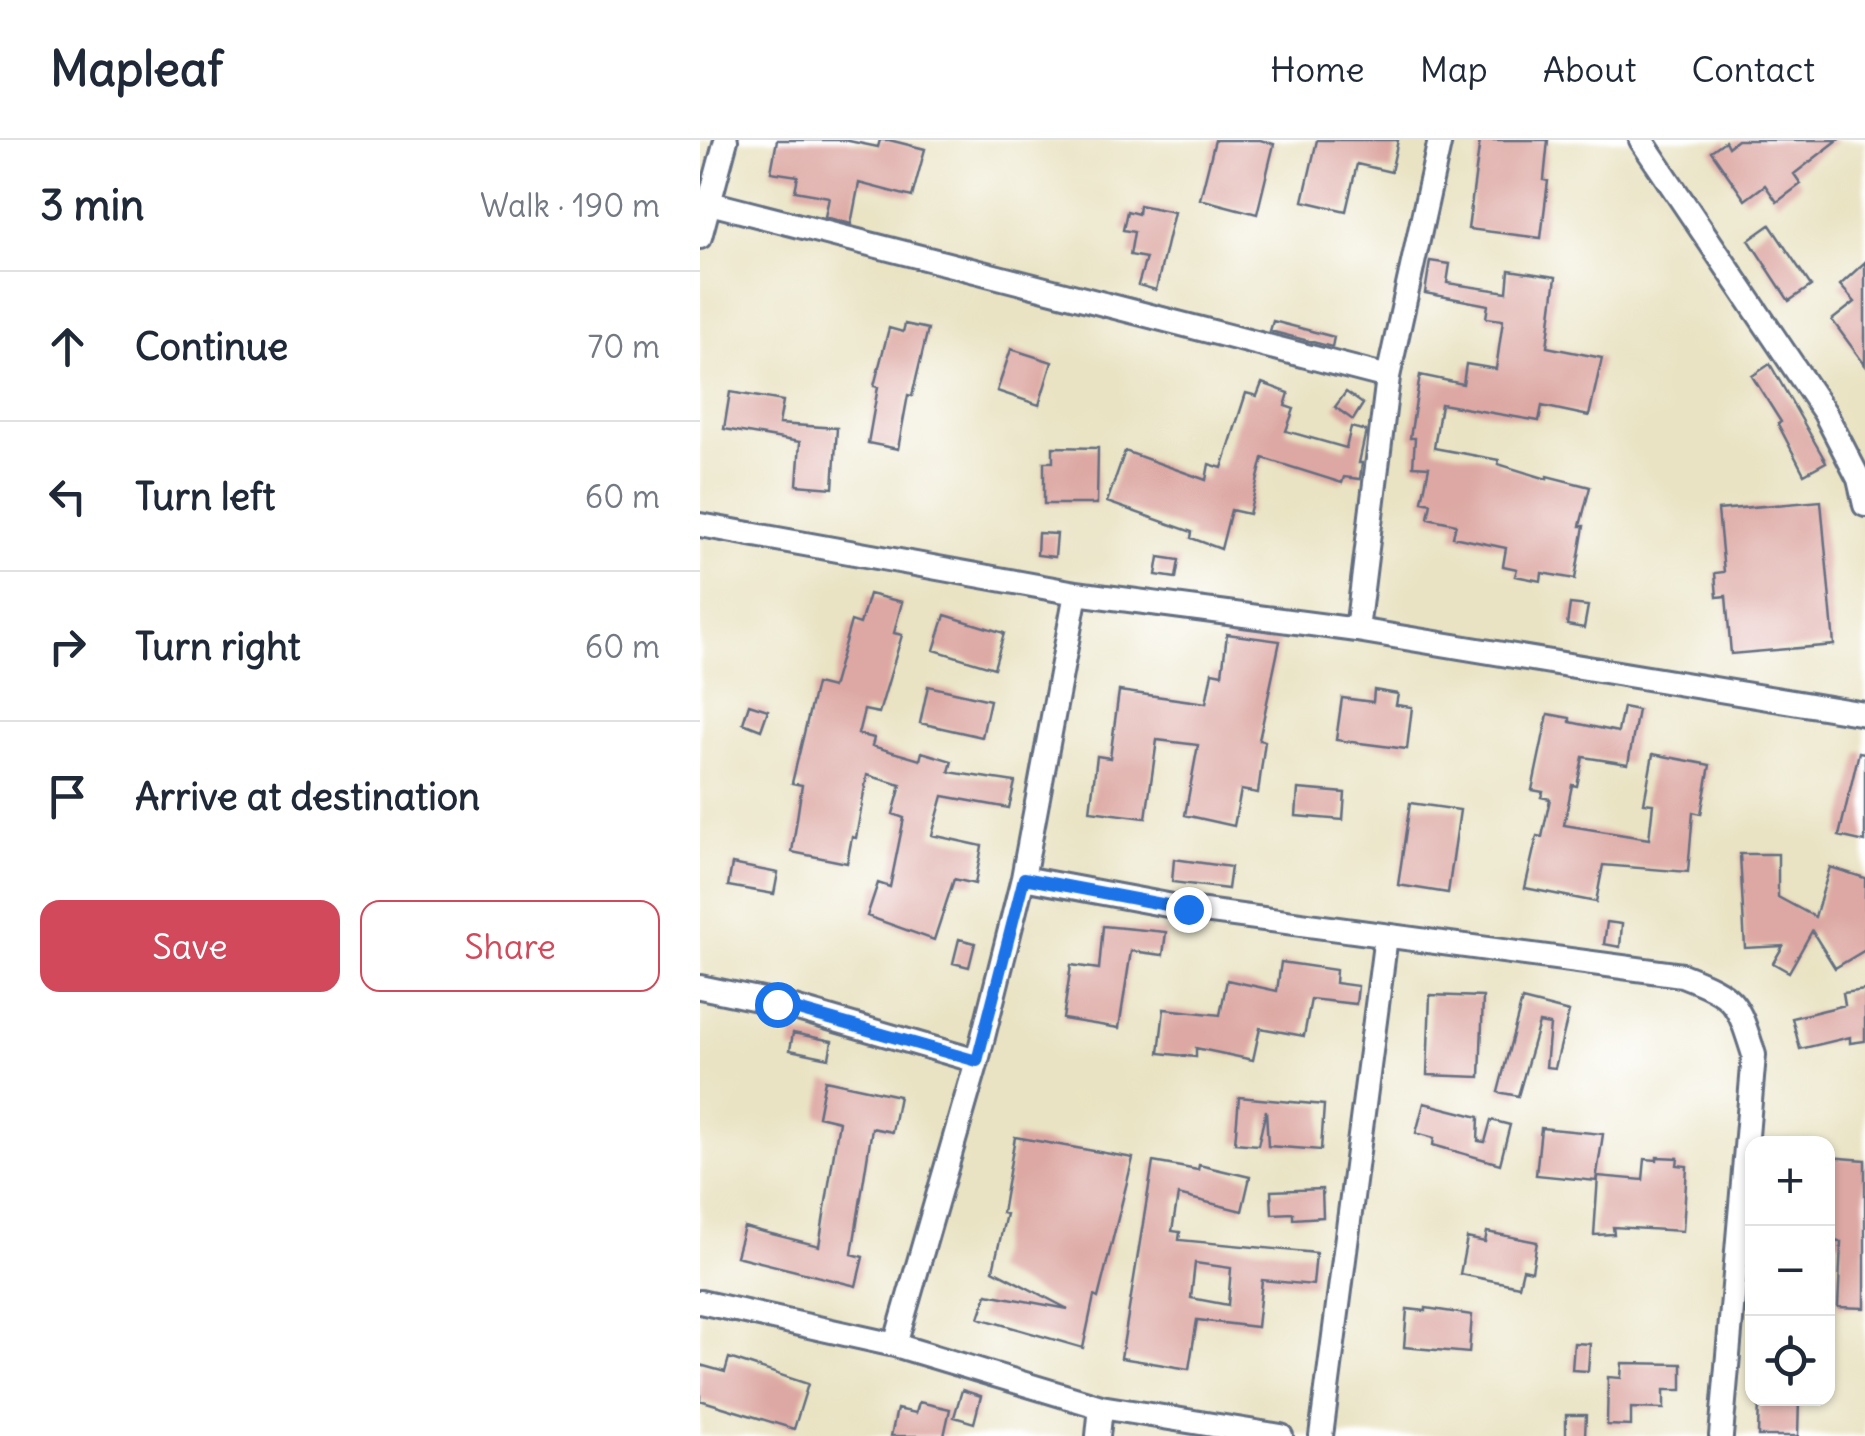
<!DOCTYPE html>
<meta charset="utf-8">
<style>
:root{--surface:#fff;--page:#f6f6f7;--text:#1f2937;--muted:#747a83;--line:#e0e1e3;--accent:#d1495b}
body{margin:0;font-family:Delius,sans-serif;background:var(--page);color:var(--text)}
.controls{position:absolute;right:30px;bottom:30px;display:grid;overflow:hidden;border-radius:20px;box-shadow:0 2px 8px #0004}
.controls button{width:90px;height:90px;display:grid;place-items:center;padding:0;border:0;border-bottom:2px solid var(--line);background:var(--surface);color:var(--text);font:50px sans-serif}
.stop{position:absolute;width:30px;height:30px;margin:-22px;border:8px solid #1a73e8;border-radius:50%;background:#fff}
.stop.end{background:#1a73e8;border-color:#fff;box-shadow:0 2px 10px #0008}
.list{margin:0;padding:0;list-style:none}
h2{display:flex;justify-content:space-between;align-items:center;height:130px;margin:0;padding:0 40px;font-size:42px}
h2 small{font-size:32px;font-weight:400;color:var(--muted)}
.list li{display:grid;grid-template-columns:65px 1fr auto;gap:30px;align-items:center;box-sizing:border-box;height:150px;padding:0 40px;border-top:2px solid var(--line)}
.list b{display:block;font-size:38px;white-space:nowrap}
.list em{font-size:32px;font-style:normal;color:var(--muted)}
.actions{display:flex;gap:20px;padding:30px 40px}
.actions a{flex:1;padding:22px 0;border:2px solid var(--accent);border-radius:20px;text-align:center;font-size:35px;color:var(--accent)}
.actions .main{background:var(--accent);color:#fff}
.icon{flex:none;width:55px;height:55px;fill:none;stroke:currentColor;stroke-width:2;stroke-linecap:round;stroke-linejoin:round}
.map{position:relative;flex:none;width:1165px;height:1296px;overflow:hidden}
header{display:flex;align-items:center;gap:60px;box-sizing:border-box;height:140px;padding:0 50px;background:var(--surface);border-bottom:2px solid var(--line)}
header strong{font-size:48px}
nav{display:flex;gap:55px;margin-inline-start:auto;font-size:35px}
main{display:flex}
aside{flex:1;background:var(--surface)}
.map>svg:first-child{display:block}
.building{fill:#dda8a3;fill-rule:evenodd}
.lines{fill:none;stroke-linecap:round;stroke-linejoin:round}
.street-casing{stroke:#636e81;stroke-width:28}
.street{stroke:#fff;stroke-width:22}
.route{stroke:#1a73e8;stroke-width:12}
</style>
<header>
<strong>Mapleaf</strong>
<nav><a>Home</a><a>Map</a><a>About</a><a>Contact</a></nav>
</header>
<main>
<aside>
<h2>3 min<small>Walk · 190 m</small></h2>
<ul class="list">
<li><svg class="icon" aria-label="ahead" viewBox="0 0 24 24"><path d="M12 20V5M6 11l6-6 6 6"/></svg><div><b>Continue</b></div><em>70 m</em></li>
<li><svg class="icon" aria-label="left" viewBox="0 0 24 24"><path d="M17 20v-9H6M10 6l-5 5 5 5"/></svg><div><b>Turn left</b></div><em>60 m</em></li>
<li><svg class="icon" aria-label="right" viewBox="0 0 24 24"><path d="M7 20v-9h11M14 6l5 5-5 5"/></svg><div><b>Turn right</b></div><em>60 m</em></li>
<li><svg class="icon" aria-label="arrive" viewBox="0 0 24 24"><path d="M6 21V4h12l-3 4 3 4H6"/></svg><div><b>Arrive at destination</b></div></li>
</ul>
<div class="actions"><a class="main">Save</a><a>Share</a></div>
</aside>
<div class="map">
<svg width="1165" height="1296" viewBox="0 0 1165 1296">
<rect width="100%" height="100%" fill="#fff"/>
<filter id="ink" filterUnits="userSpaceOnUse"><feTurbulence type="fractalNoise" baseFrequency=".01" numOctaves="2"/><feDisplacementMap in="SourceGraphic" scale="20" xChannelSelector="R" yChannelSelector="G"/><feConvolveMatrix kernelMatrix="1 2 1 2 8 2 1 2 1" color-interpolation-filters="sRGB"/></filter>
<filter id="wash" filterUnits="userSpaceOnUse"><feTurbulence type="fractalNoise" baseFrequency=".0048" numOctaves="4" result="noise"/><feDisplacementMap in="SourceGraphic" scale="40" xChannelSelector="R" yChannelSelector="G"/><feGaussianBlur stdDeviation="2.25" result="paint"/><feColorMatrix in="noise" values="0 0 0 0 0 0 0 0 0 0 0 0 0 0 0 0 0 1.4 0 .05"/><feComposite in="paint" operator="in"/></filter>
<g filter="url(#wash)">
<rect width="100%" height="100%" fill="#e9e3c3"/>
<g id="blocks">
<path class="building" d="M77 0H144L178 7 180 0H189L225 9 212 57 159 43 151 84 125 77 129 57 95 51 98 36 71 32Z
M515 0H560L574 4 557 74 500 59Z
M617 0H698L691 32 657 24 646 71 603 61Z
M780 0H848L844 40 848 41 841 98 768 89Z
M1037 0H1138L1094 34 1101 44 1077 62 1065 45 1045 60 1011 11 1025 1 1028 7Z
M439 65 474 72 456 150 438 145 446 118 430 115 434 92 423 90 427 71 438 74Z
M1070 85 1111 146 1089 161 1049 100Z
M730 121 750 124 747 143 807 152 809 130 856 137 847 207 902 218 889 276 842 266 839 281 741 264 734 308 799 320 798 324 847 339V336L890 347 880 386H884L875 439 842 433 841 441 815 436 817 429 803 426 806 408 753 397 756 384 728 378 731 363 722 361 729 327 713 326 715 298H710L720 235 763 244 766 224 796 229 803 180 786 178 788 165 725 153Z
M1165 122V225L1132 180 1155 162 1140 145Z
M573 181 634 197 632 207 570 191Z
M205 184 228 189 212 256 208 255 198 309 168 303 178 247 174 246 189 188 203 192Z
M311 209 352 222 339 265 297 251Z
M1070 224 1126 322 1104 334 1078 284 1081 282 1052 236Z
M562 243 589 253 585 266 594 269 586 291 646 308 651 287 666 291 659 323H662L660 339 644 337 642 343 563 318 549 374 531 370 521 409 491 398 492 392 407 362 425 311 506 340 509 324 522 328 546 253 557 256Z
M30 252 83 261 79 284 137 288 133 348 97 345 100 302 24 289Z
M646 252 663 264 653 280 635 267Z
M353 307 398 308 397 364H344V322H353Z
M1121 361 1134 505 1031 514 1026 456 1017 457 1015 433 1024 432 1018 370Z
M338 393 357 394 355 417 337 415Z
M459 417 479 420 476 438 456 435Z
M169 454 202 462 194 493 202 495 179 573 164 570 158 594 174 598 172 606 220 620 222 612 252 621 249 632 315 642 309 668 243 656 232 695 282 706 275 744 254 739 234 800 167 776 178 743 190 747 204 678 193 674 201 645 167 635 156 698 152 697 147 723 92 712 102 645 92 643 116 544 132 548 151 481 160 484Z
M870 464 888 466 884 488 867 485Z
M245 475 304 493 294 528 234 510Z
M527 494 580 501 559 600 565 601 558 653 541 650 534 686 485 675 498 605 457 600 446 678 390 671 397 616 410 618 419 551 506 563 512 532 522 534Z
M228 546 290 560 282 597 220 583Z
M674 550 698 554 696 565 712 567 707 609 636 600 642 558 673 562Z
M49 564 68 570 61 590 43 583Z
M923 567 938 570 928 624 883 617 877 646 872 645 864 685 949 699 953 664 944 663 953 614 1010 625 1001 674 993 672 988 732 903 725 896 762 825 748 837 696 842 697 850 659 841 657 843 652 832 650 848 574 870 578V582L918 592Z
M1159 612 1165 613V702L1139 696Z
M598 649 645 653 643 680 596 676Z
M710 663 760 670 748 753 698 745Z
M1040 714H1078V757L1115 777 1130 727 1165 738V810L1135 828 1112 791 1089 832 1073 823 1083 806 1045 808Z
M474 719 531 727 528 749 472 742Z
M32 724 78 733 74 754 28 746Z
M907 782 922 784 920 807 904 804Z
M403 786 466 792 463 815 431 811 419 888 363 879 371 825 399 829Z
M259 799 275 803 269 827 253 823Z
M581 822 636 830 635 843 658 846 656 864 611 859 604 896 560 888 553 920 496 908V917L459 913 464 869 520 875 527 840 577 851Z
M1165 850V901L1150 903V897L1100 909 1092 878 1145 865 1143 853Z
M730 855 783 857 780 937 727 935Z
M822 860 869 872 855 928 846 927 850 885 839 883 818 956 798 952Z
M93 893 132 901 129 918 90 910Z
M125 940 199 956 192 992 172 988 152 1114 163 1117 156 1146 36 1116 44 1087 119 1106 139 981 118 976Z
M539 957 624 965 621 1010 568 1006 566 970 558 1005 535 1003Z
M724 963 779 977 778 1001 785 1002 791 980 810 985 800 1024 733 1005 734 998 716 993Z
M841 988 903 994 896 1041 836 1035Z
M315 997 433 1018 398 1158 394 1156 383 1208 279 1178 287 1154 368 1169 293 1130 306 1074 302 1073Z
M957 1017 978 1018 977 1025 987 1026 983 1091 913 1087 914 1094 894 1095 898 1036 943 1040 945 1019 957 1020Z
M1128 1017 1165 1020V1168L1138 1167 1141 1102 1128 1101Z
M453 1022 498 1030 499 1025 550 1037 542 1071 478 1055 472 1091 480 1092 479 1100 616 1113 613 1145 562 1140 557 1187 497 1180 489 1229 421 1218ZM495 1123 531 1128 528 1165 491 1158Z
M622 1049 623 1077 593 1079V1073L572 1074 571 1051Z
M787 1092 837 1102 832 1131 823 1129 819 1146 760 1134 767 1098 785 1102Z
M726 1168 772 1175 769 1213 704 1207 707 1169 726 1171Z
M874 1203 890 1204 888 1231 872 1230Z
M29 1218 108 1244 94 1289 0 1260V1225L25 1232Z
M922 1223 982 1224V1250H964V1269L931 1268V1286L907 1285 908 1237 921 1238Z
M262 1250 281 1256 274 1283 254 1277Z
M1059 1258H1099L1098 1296H1058Z
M219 1262 250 1269 244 1296H191L197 1269 216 1273Z
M866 1275H886L885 1296 866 1295Z"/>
</g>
</g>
<g filter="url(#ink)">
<use href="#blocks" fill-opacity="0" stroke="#636e81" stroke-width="2.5"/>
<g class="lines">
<g class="street-casing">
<path id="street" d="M941 0 1125 273 1159 339 1165 365
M10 63 688 237
M0 97 26 0
M0 385 376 453 657 490 1165 574
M657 490 688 237 740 0
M323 738 489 769 982 835C1036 856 1037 861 1054 915L1021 1296
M0 847 77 863 277 921
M0 1162 195 1205 401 1267 581 1296
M195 1205 277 921 323 738 376 453
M398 1296 401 1267
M621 1296 686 796"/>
</g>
<use href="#street" class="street"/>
</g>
</g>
<g class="lines" filter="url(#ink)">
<path class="route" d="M77 864 277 921 324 738 488 769"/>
</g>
</svg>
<div class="controls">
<button>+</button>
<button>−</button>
<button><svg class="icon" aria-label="locate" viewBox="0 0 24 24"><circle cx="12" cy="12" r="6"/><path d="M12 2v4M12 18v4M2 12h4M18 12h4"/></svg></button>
</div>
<div class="stop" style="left:77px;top:864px"></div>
<div class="stop end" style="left:488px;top:769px"></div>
</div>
</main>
